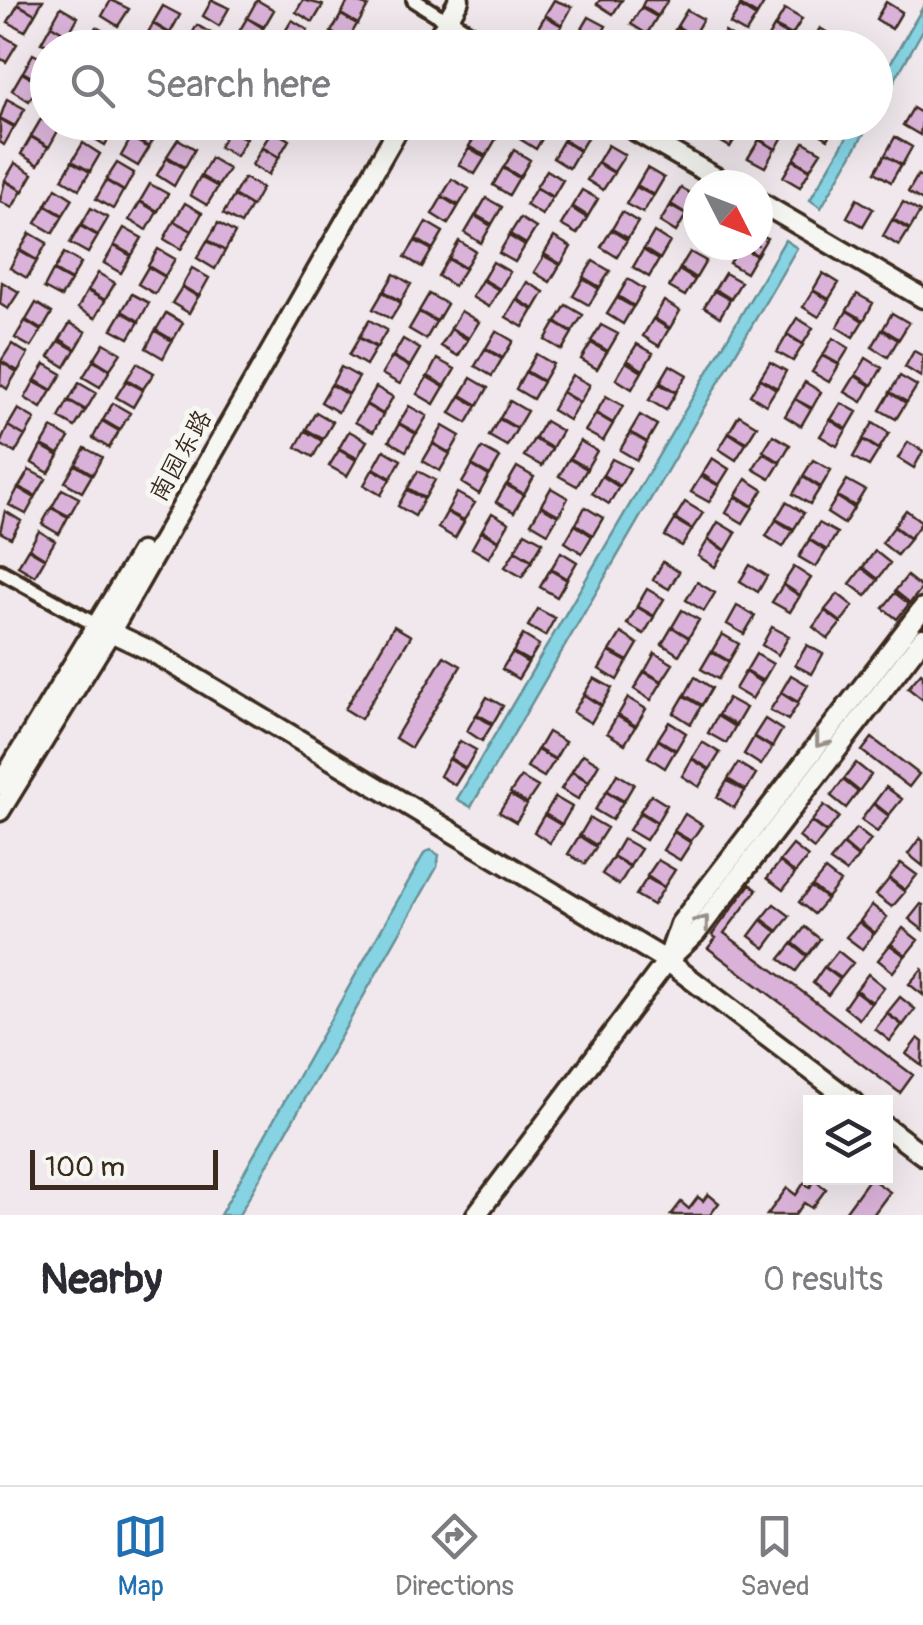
<!DOCTYPE html>
<meta charset="utf-8">
<style>
:root{--surface:#fff;--page:#f7f7f7;--text:#2b2b33;--muted:#7c7c81;--line:#e1e1e2;--accent:#1f6fb2}
body{margin:0;font-family:Pangolin,"LXGW WenKai TC",sans-serif;background:var(--page);color:var(--text)}
.controls{position:absolute;right:30px;bottom:30px;display:grid;overflow:hidden;border-radius:0px;box-shadow:0 10px 40px #0002}
.controls button{width:90px;height:90px;display:grid;place-items:center;padding:0;border:0;border-bottom:2px solid var(--line);background:var(--surface);color:var(--text);font:50px sans-serif}
.compass{position:absolute;left:683px;top:170px;width:90px;height:90px;border-radius:50%;background:var(--surface);box-shadow:0 10px 40px #0002;rotate:132deg}
.scale{position:absolute;left:30px;bottom:25px;width:188px;box-sizing:border-box;padding-left:10px;border:5px solid #3b2a1e;border-top:0;font-size:28px;line-height:35px;white-space:nowrap;color:#3b2a1e;-webkit-text-stroke:8px #f6f6f2;paint-order:stroke}
.list{margin:0;padding:0;list-style:none}
h2{display:flex;justify-content:space-between;align-items:center;height:130px;margin:0;padding:0 40px;font-size:42px}
h2 small{font-size:32px;font-weight:400;color:var(--muted)}
.icon{flex:none;width:55px;height:55px;fill:none;stroke:currentColor;stroke-width:2;stroke-linecap:round;stroke-linejoin:round}
.map{position:relative;flex:none;width:923px;height:1215px;overflow:hidden}
.search{position:absolute;background:var(--surface);box-shadow:0 10px 40px #0002;left:30px;right:30px;top:30px;height:110px;display:flex;align-items:center;gap:25px;box-sizing:border-box;padding:0 35px;border-radius:55px;color:var(--muted);font-size:38px}
.sheet{height:270px;background:var(--surface)}
nav{display:flex;justify-content:space-around;align-items:center;box-sizing:border-box;height:140px;border-top:2px solid var(--line);background:var(--surface);font-size:28px;color:var(--muted)}
nav a{display:grid;justify-items:center;gap:5px}
nav .on{color:var(--accent)}
.map>svg:first-child{display:block}
.water{fill:#85d3e3;stroke:#678f94;stroke-width:2.5}
.building{fill:#dab2d9;stroke:#3b2a1e;stroke-width:2.5}
.lines{fill:none;stroke-linecap:round;stroke-linejoin:round}
.street-casing{stroke:#3b2a1e;stroke-width:20}
.secondary-casing{stroke:#3b2a1e;stroke-width:25}
.street{stroke:#f6f6f2;stroke-width:12}
.secondary{stroke:#f6f6f2;stroke-width:18}
.oneway{stroke:#989088}
.labels{text-anchor:middle;dominant-baseline:central;stroke-width:10;stroke-linejoin:round;paint-order:stroke}
.street-label{font-size:25px;fill:#3b2a1e;stroke:#f6f6f2}
</style>
<div class="map">
<svg width="923" height="1215" viewBox="0 0 923 1215">
<rect width="100%" height="100%" fill="#f0e8ed"/>
<filter id="ink" filterUnits="userSpaceOnUse"><feTurbulence type="fractalNoise" baseFrequency=".01" numOctaves="2"/><feDisplacementMap in="SourceGraphic" scale="20" xChannelSelector="R" yChannelSelector="G"/><feConvolveMatrix kernelMatrix="1 2 1 2 8 2 1 2 1" color-interpolation-filters="sRGB"/></filter>
<g filter="url(#ink)">
<path class="water" d="M923 7V30L876 113V88Z
M855 123H870L821 208 810 200Z
M785 240 797 248 471 807 457 799Z
M431 850 439 855 437 867 239 1215H220L425 852Z"/>
<path class="building" d="M20 0H43L35 14 18 4Z
M111 0 129 9 118 26 102 16Z
M212 0 229 8 219 26 203 16Z
M257 0 274 10 264 27 247 18Z
M303 0 323 5 313 22 296 12Z
M349 0 368 6 358 24 341 14Z
M554 0 572 7 562 25 545 15Z
M600 0H622L613 14 597 4Z
M645 0H668L658 16 642 6Z
M744 0H766L757 15 740 5Z
M886 2 902 12 892 29 876 19Z
M18 5 35 14 25 31 8 22Z
M163 6 180 15 170 33 153 23Z
M61 7 78 17 68 35 51 25Z
M740 7 756 17 746 33 730 24Z
M641 8 657 17 647 34 631 24Z
M785 9 802 19 792 35 775 26Z
M687 10 703 19 693 36 677 26Z
M341 15 357 24 347 42 331 32Z
M545 16 562 26 551 43 535 33Z
M589 17 606 26 596 44 579 34Z
M247 18 263 28 253 45 237 35Z
M292 20 308 30 298 48 281 38Z
M153 24 170 34 161 48 143 41Z
M51 25 68 35 60 48 41 43Z
M197 25 214 35 207 48 187 43Z
M96 27 113 36 106 48 86 44Z
M774 27 791 37 784 48 764 44Z
M676 28 692 38 686 48 666 45Z
M820 28 836 38 831 48 810 45Z
M725 32 741 42 738 48H716Z
M0 34 17 44 6 62 0 58Z
M579 35 596 45 594 48H572Z
M33 54 48 62 40 82 23 72Z
M22 73 39 83 29 101 12 90Z
M7 99 25 109 15 126 0 118Z
M913 108 923 114 920 135 903 125Z
M0 119 14 127 4 145 0 142Z
M41 119 59 129 49 147 31 136Z
M94 122 115 127 105 145 87 134Z
M140 122 159 130 149 147 132 137Z
M186 122H209L201 136 184 126Z
M233 122H255L246 139 229 129Z
M530 122 546 132 536 149 520 139Z
M722 122 740 130 730 147 713 137Z
M768 122 786 131 776 149 759 139Z
M816 122H838L828 139 812 129Z
M574 123 590 133 580 150 564 140Z
M229 129 246 139 236 156 219 147Z
M480 129 496 139 486 156 469 146Z
M272 130 289 140 279 157 262 147Z
M31 137 48 147 38 165 21 154Z
M895 137 912 147 902 165 885 155Z
M131 138 149 148 138 166 121 156Z
M178 139 195 149 185 167 167 156Z
M759 140 775 149 765 167 748 158Z
M563 141 579 151 569 168 553 158Z
M804 142 821 152 810 169 794 159Z
M83 143 100 154 90 171 72 161Z
M608 145 625 155 614 172 598 162Z
M262 148 279 158 268 175 252 165Z
M469 148 485 158 475 174 459 165Z
M514 150 530 160 520 177 504 167Z
M885 155 901 165 891 182 875 172Z
M167 158 184 168 174 186 157 175Z
M211 158 229 169 218 186 201 176Z
M793 160 810 170 800 187 783 177Z
M72 162 90 172 79 189 62 179Z
M15 163 33 174 23 191 5 180Z
M117 163 134 173 124 191 106 180Z
M597 163 614 173 603 190 587 180Z
M503 168 519 178 509 195 493 185Z
M647 168 664 178 654 195 637 185Z
M547 170 563 180 553 197 536 187Z
M918 175 923 178V201L908 192Z
M200 177 218 187 207 205 190 195Z
M244 178 262 188 252 206 234 195Z
M452 179 469 189 459 205 442 196Z
M5 181 22 191 12 208 0 201Z
M106 181 123 191 113 209 96 199Z
M150 184 168 194 158 211 140 201Z
M636 187 653 196 643 213 626 204Z
M56 188 73 199 63 215 46 205Z
M536 188 552 198 542 215 526 205Z
M681 188 697 197 687 214 671 204Z
M582 190 598 199 588 216 572 206Z
M234 196 251 206 241 224 223 214Z
M442 197 458 207 448 224 432 214Z
M486 198 502 207 492 224 476 215Z
M857 199 873 209 863 226 847 217Z
M140 202 157 212 147 230 129 220Z
M903 202 920 212 910 229 893 219Z
M185 203 202 213 192 231 174 221Z
M46 206 63 216 53 233 36 223Z
M670 206 686 215 676 232 660 222Z
M91 208 108 218 98 235 81 225Z
M571 208 587 218 577 234 561 225Z
M622 212 638 222 628 238 612 229Z
M475 216 491 226 481 243 465 233Z
M520 218 536 228 526 244 510 234Z
M892 220 909 230 899 246 883 236Z
M174 221 192 231 181 249 164 239Z
M426 222 443 232 433 249 416 239Z
M218 223 235 233 225 251 208 240Z
M80 226 98 236 88 253 70 243Z
M124 228 142 238 132 255 114 245Z
M611 230 627 240 617 257 601 247Z
M654 232 670 242 660 259 644 249Z
M30 233 47 243 37 260 20 250Z
M758 233 767 238 757 255 740 245H758Z
M509 236 525 246 515 262 499 253Z
M554 237 571 247 561 264 544 254Z
M207 241 225 251 215 269 197 258Z
M415 241 432 250 422 267 405 257Z
M459 241 475 251 465 268 449 258Z
M114 246 131 256 121 273 104 263Z
M740 246 756 256 746 273 729 263Z
M158 249 175 259 165 276 148 266Z
M643 250 659 260 649 277 633 267Z
M19 251 37 261 27 278 10 268Z
M690 252 706 261 696 278 680 268Z
M64 253 81 263 71 280 54 270Z
M544 256 560 265 550 282 534 272Z
M448 259 465 269 454 286 438 276Z
M593 261 610 271 600 287 583 277Z
M493 262 510 272 500 289 483 279Z
M148 267 165 277 155 294 138 284Z
M192 268 209 278 199 296 182 286Z
M679 270 695 280 685 296 669 287Z
M53 271 71 281 61 297 44 288Z
M98 273 115 283 105 300 88 290Z
M725 273 741 282 731 299 715 289Z
M823 273 839 283 829 299 813 290Z
M394 274 411 284 401 301 384 291Z
M583 279 599 289 589 305 573 296Z
M628 279 644 289 634 306 618 296Z
M482 280 499 290 489 307 472 297Z
M2 282 19 292 8 309 0 304Z
M527 282 544 292 534 309 517 299Z
M182 287 198 297 189 313 172 303Z
M87 291 105 301 95 318 78 308Z
M714 291 730 300 720 317 704 307Z
M813 291 829 300 819 317 803 307Z
M383 292 401 303 391 319 373 309Z
M132 294 149 303 139 321 122 311Z
M429 294 447 304 437 321 419 311Z
M857 294 873 303 864 320 847 310Z
M617 298 633 307 623 324 607 314Z
M516 300 533 310 523 327 506 317Z
M664 301 680 311 670 328 654 318Z
M36 303 52 313 42 330 26 320Z
M566 305 583 315 572 332 556 322Z
M461 311 479 322 469 338 451 328Z
M847 311 863 321 853 337 837 327Z
M122 312 139 322 129 338 112 329Z
M419 312 436 322 426 339 409 329Z
M166 313 183 323 173 340 156 330Z
M892 313 909 323 899 339 883 329Z
M797 318 813 328 803 344 787 334Z
M653 319 669 329 659 346 643 336Z
M369 320 387 330 377 347 359 337Z
M25 321 41 331 31 347 15 338Z
M70 323 86 332 76 349 60 339Z
M555 323 572 333 562 350 545 340Z
M601 325 618 334 608 351 591 341Z
M451 329 468 340 458 356 441 346Z
M882 330 898 340 888 357 872 347Z
M155 331 172 341 163 358 146 348Z
M496 331 513 341 503 358 486 348Z
M787 335 803 345 793 361 777 352Z
M359 338 376 348 366 365 349 355Z
M833 338 849 348 839 364 823 355Z
M403 339 420 349 410 366 393 356Z
M59 341 75 350 65 367 49 357Z
M104 343 121 353 110 369 94 359Z
M591 343 607 352 597 369 581 359Z
M12 344 28 354 18 371 1 361Z
M637 344 653 353 643 370 627 360Z
M485 349 502 359 492 376 475 366Z
M914 351 923 356 921 377 905 367Z
M536 354 553 364 543 381 526 371Z
M822 356 839 365 829 382 812 372Z
M392 357 410 367 400 384 382 374Z
M866 358 882 368 872 385 856 375Z
M437 359 455 369 445 386 428 376Z
M93 361 110 370 100 387 83 377Z
M1 362 17 372 7 389 0 384Z
M626 362 642 372 632 389 616 379Z
M770 362 786 371 777 388 760 378Z
M137 363 154 373 143 389 127 379Z
M45 364 62 374 52 390 35 380Z
M670 365 687 375 676 392 660 382Z
M341 367 359 377 349 394 332 384Z
M525 372 543 382 533 399 516 389Z
M572 375 590 385 580 402 562 392Z
M855 376 871 386 862 402 845 392Z
M900 376 917 386 907 402 890 392Z
M427 377 444 387 434 404 417 394Z
M471 378 488 388 478 405 461 395Z
M760 379 776 389 766 405 750 395Z
M126 381 143 390 133 407 116 397Z
M34 382 51 391 41 408 25 398Z
M805 382 821 392 812 408 795 399Z
M79 383 96 393 86 410 69 400Z
M659 384 676 393 666 410 649 400Z
M331 385 348 395 338 412 321 402Z
M376 387 393 397 383 414 366 404Z
M562 392 579 403 569 420 552 410Z
M890 393 906 403 896 419 880 410Z
M460 396 477 406 467 423 450 413Z
M606 396 623 406 613 423 596 413Z
M795 399 811 409 801 426 785 416Z
M68 401 85 411 75 427 59 418Z
M510 401 527 411 517 428 500 418Z
M113 403 130 413 120 430 103 420Z
M841 403 857 412 847 429 831 419Z
M366 405 383 415 373 432 355 422Z
M409 406 427 416 417 433 399 423Z
M18 409 35 419 25 436 8 426Z
M316 412 333 422 323 439 306 429Z
M596 414 613 424 603 441 585 431Z
M640 415 657 425 647 442 630 432Z
M739 415 757 426 747 442 729 432Z
M499 419 517 429 507 446 489 436Z
M830 420 846 430 837 446 820 436Z
M102 421 119 431 109 448 93 438Z
M545 421 562 431 552 448 535 438Z
M873 423 889 433 879 449 863 439Z
M399 424 416 434 406 451 389 441Z
M8 426 25 436 15 453 0 444Z
M443 426 460 436 450 453 433 443Z
M52 428 69 438 59 454 42 445Z
M305 431 322 441 313 457 296 447Z
M349 431 367 441 357 458 339 448Z
M630 433 647 443 637 460 620 450Z
M729 433 746 444 736 460 719 449Z
M773 435 790 445 780 462 763 451Z
M534 439 552 449 542 466 524 456Z
M863 440 879 450 869 466 853 457Z
M580 441 597 451 587 468 570 458Z
M908 442 923 451 914 468 898 458Z
M433 444 450 454 440 471 423 461Z
M41 446 59 456 49 473 32 463Z
M85 448 102 457 93 474 76 464Z
M482 448 500 458 490 475 472 465Z
M339 450 356 460 347 476 329 466Z
M384 450 401 460 391 478 374 468Z
M763 453 780 463 770 479 753 469Z
M712 458 729 469 719 485 702 474Z
M569 459 587 469 577 486 559 476Z
M612 459 630 468 620 486 603 475Z
M813 460 831 470 821 487 803 476Z
M75 465 92 475 82 492 65 482Z
M472 466 489 476 479 494 462 483Z
M517 467 534 477 524 494 507 484Z
M373 469 390 479 381 495 364 485Z
M29 470 46 479 36 496 19 487Z
M418 471 435 480 425 498 408 488Z
M602 476 619 487 609 504 592 493Z
M701 476 719 486 709 502 691 492Z
M803 477 820 488 810 504 793 494Z
M746 479 763 490 753 506 736 495Z
M847 480 865 490 855 506 837 496Z
M506 485 524 495 514 512 496 502Z
M18 488 35 498 26 514 9 505Z
M551 488 568 498 559 515 541 505Z
M62 489 79 498 69 516 52 507Z
M407 490 424 499 415 516 398 506Z
M457 493 475 503 464 520 447 511Z
M735 497 753 507 743 523 726 513Z
M837 497 854 508 844 524 827 513Z
M685 502 703 513 692 529 675 518Z
M786 502 804 513 794 529 776 519Z
M541 506 558 516 548 533 531 523Z
M585 507 603 518 593 535 576 524Z
M51 508 68 517 59 534 42 524Z
M906 510 922 522 910 538 894 526Z
M5 511 21 521 11 538 0 532Z
M447 512 464 522 455 538 438 528Z
M492 513 509 523 499 540 482 530Z
M675 520 692 530 682 546 665 536Z
M776 520 793 531 783 547 766 536Z
M718 522 736 533 726 550 708 539Z
M819 523 837 533 827 550 809 539Z
M575 525 592 536 582 553 565 542Z
M894 527 910 539 897 555 882 543Z
M39 531 55 541 45 558 29 548Z
M481 532 499 541 489 558 472 548Z
M525 532 543 542 532 560 515 550Z
M708 540 725 551 715 567 698 556Z
M809 540 826 551 816 567 799 557Z
M28 549 45 559 35 576 18 566Z
M515 551 532 561 522 577 505 567Z
M875 551 890 563 878 579 863 567Z
M561 552 577 562 567 579 551 569Z
M663 562 679 572 669 589 653 580Z
M750 565 767 576 758 592 740 581Z
M794 567 811 578 800 595 783 584Z
M862 568 878 580 866 596 850 584Z
M550 570 567 580 557 597 540 587Z
M907 576 922 588 910 603 895 591Z
M697 582 715 593 704 611 686 600Z
M783 585 800 596 790 612 772 602Z
M647 589 664 599 654 616 637 606Z
M895 593 909 604 897 619 883 608Z
M838 594 853 606 841 622 825 610Z
M737 606 755 616 744 634 727 624Z
M637 607 654 617 644 634 627 624Z
M538 609 555 618 545 636 528 626Z
M682 610 699 620 689 637 672 627Z
M825 611 841 623 828 639 813 627Z
M394 626 411 636 361 719 345 709Z
M672 627 689 638 679 655 662 644Z
M772 627 789 636 778 655 762 645Z
M621 633 638 644 628 661 610 651Z
M722 634 739 644 729 661 712 651Z
M523 635 539 645 529 661 513 652Z
M807 645 823 654 812 674 795 665Z
M609 652 627 662 617 680 599 669Z
M711 652 729 662 718 679 701 669Z
M512 653 528 663 518 679 502 669Z
M655 653 673 664 662 681 645 671Z
M756 654 773 664 763 681 746 671Z
M444 656 461 666 411 748 395 738Z
M644 672 662 682 651 700 634 689Z
M745 672 762 683 752 699 735 689Z
M921 673 923 675V700L908 688Z
M791 675 808 685 798 702 781 692Z
M695 677 712 688 702 705 685 695Z
M594 678 612 688 602 705 584 694Z
M781 693 798 704 788 720 770 710Z
M584 695 601 706 591 723 573 712Z
M684 696 701 706 691 724 674 713Z
M487 697 503 706 493 723 477 714Z
M628 698 646 709 636 726 618 715Z
M728 698 746 708 736 725 718 715Z
M476 715 492 725 482 741 467 731Z
M617 716 635 727 625 744 607 733Z
M717 716 735 727 726 743 708 733Z
M765 719 782 730 772 747 754 736Z
M669 722 686 733 676 750 658 739Z
M548 732 565 742 555 759 538 749Z
M754 737 772 748 761 765 744 754Z
M872 738 919 774 909 787 862 751Z
M658 740 675 751 665 768 648 757Z
M460 741 476 750 466 768 450 758Z
M702 742 720 753 710 769 692 758Z
M537 750 555 760 544 777 527 767Z
M583 754 599 764 589 781 572 771Z
M449 759 465 769 455 785 440 776Z
M692 759 709 770 699 787 682 776Z
M738 763 756 774 746 790 728 779Z
M856 763 871 775 859 791 844 779Z
M572 772 589 782 578 799 561 789Z
M617 774 634 784 624 801 607 791Z
M521 777 538 787 527 803 510 793Z
M843 780 858 792 846 808 831 796Z
M727 781 745 791 734 808 717 797Z
M886 787 902 799 889 815 874 803Z
M606 792 623 802 612 820 595 810Z
M510 795 527 805 516 822 499 812Z
M651 795 667 805 657 822 640 811Z
M555 797 572 807 562 824 545 814Z
M873 804 889 816 877 832 861 820Z
M824 805 839 817 827 832 812 821Z
M640 813 657 823 646 840 629 830Z
M685 814 702 825 691 841 674 831Z
M544 815 561 825 550 843 534 832Z
M590 818 607 828 596 845 580 835Z
M811 822 826 833 814 849 799 837Z
M856 828 871 840 858 856 844 844Z
M674 832 691 843 680 860 663 850Z
M579 836 596 847 585 864 568 854Z
M920 838 923 841V866L908 854Z
M623 839 641 849 630 866 613 856Z
M793 845 808 857 795 873 780 861Z
M843 845 858 857 846 872 830 861Z
M613 857 630 867 619 885 602 874Z
M658 860 675 870 664 887 647 876Z
M780 862 795 874 783 890 767 878Z
M901 863 917 875 905 890 889 878Z
M825 870 840 882 827 898 812 886Z
M647 878 664 888 653 905 636 895Z
M889 879 905 892 892 907 876 895Z
M750 884 757 890 724 933 913 1075 900 1093 708 948 716 938 712 935Z
M811 887 827 899 814 914 799 902Z
M774 904 790 916 778 931 762 919Z
M921 904 923 905V930L909 919Z
M872 905 887 917 875 933 860 921Z
M761 920 777 932 765 948 749 936Z
M859 922 874 934 862 949 846 937Z
M805 927 820 939 808 955 793 943Z
M903 928 918 940 906 955 891 944Z
M792 944 807 956 796 971 780 959Z
M890 945 905 956 893 972 878 960Z
M838 951 853 963 841 978 825 967Z
M824 967 840 979 828 995 813 983Z
M922 969 923 970V995L909 984Z
M868 974 884 987 872 1002 856 990Z
M855 991 871 1003 859 1019 844 1007Z
M900 997 915 1009 903 1025 887 1013Z
M887 1014 902 1025 890 1041 875 1029Z
M918 1038 923 1042 922 1066 906 1054Z
M870 1178 890 1192 873 1215H843Z
M814 1180 826 1189 812 1208 804 1203 795 1215H767L787 1188 796 1195 804 1183 810 1187Z
M708 1194 719 1203 710 1215H671L681 1202 689 1209 698 1197 703 1201Z"/>
<g class="lines">
<g class="street-casing">
<path id="street" d="M414 0 447 21
M0 571 98 626"/>
</g>
<g class="secondary-casing">
<path id="secondary" d="M447 21 489 48
M432 48 459 0
M620 122 729 185
M758 201 923 298
M923 608 680 924 667 961 696 933 923 638
M98 626 151 651 667 961 853 1102
M0 785 141 552
M0 811 111 631 402 122
M886 1127 923 1155
M476 1215 667 961"/>
</g>
<use href="#street" class="street"/>
<use href="#secondary" class="secondary"/>
</g>
<defs><path id="oneway-chevron" d="M-2-3.5L2.5 0L-2 3.5" fill="none" stroke-width="1.6" stroke-linecap="round" stroke-linejoin="round" transform="scale(2.5)"/></defs>
<g class="oneway">
<use href="#oneway-chevron" transform="translate(821 741) rotate(128)"/>
<use href="#oneway-chevron" transform="translate(703 922) rotate(-51)"/>
</g>
</g>
<g class="labels">
<g class="street-label">
<text transform="translate(181 456) rotate(-61)">南园东路</text>
</g>
</g>
</svg>
<div class="controls">
<button><svg class="icon" aria-label="layers" viewBox="0 0 24 24"><path d="M12 4l9 5-9 5-9-5zM3 14l9 5 9-5"/></svg></button>
</div>
<svg class="compass" viewBox="-18 -18 36 36"><path d="M0-13l5 13h-10z" fill="#e53935"/><path d="M0 13l5-13h-10z" fill="#7c7c81"/></svg>
<div class="scale">100 m</div>
<div class="search"><svg class="icon" aria-label="search" viewBox="0 0 24 24"><circle cx="10" cy="10" r="6"/><path d="M15 15l6 6"/></svg>Search here</div>
</div>
<section class="sheet">
<h2>Nearby<small>0 results</small></h2>
<ul class="list">
</ul>
</section>
<nav>
<a class="on"><svg class="icon" aria-label="map" viewBox="0 0 24 24"><path d="M3 6l6-2 6 2 6-2v14l-6 2-6-2-6 2zM9 4v14M15 6v14"/></svg>Map</a>
<a><svg class="icon" aria-label="directions" viewBox="0 0 24 24"><path d="M12 3l9 9-9 9-9-9zM9 14v-3h6M13 9l2 2-2 2"/></svg>Directions</a>
<a><svg class="icon" aria-label="saved" viewBox="0 0 24 24"><path d="M7 4h10v16l-5-4-5 4z"/></svg>Saved</a>
</nav>
